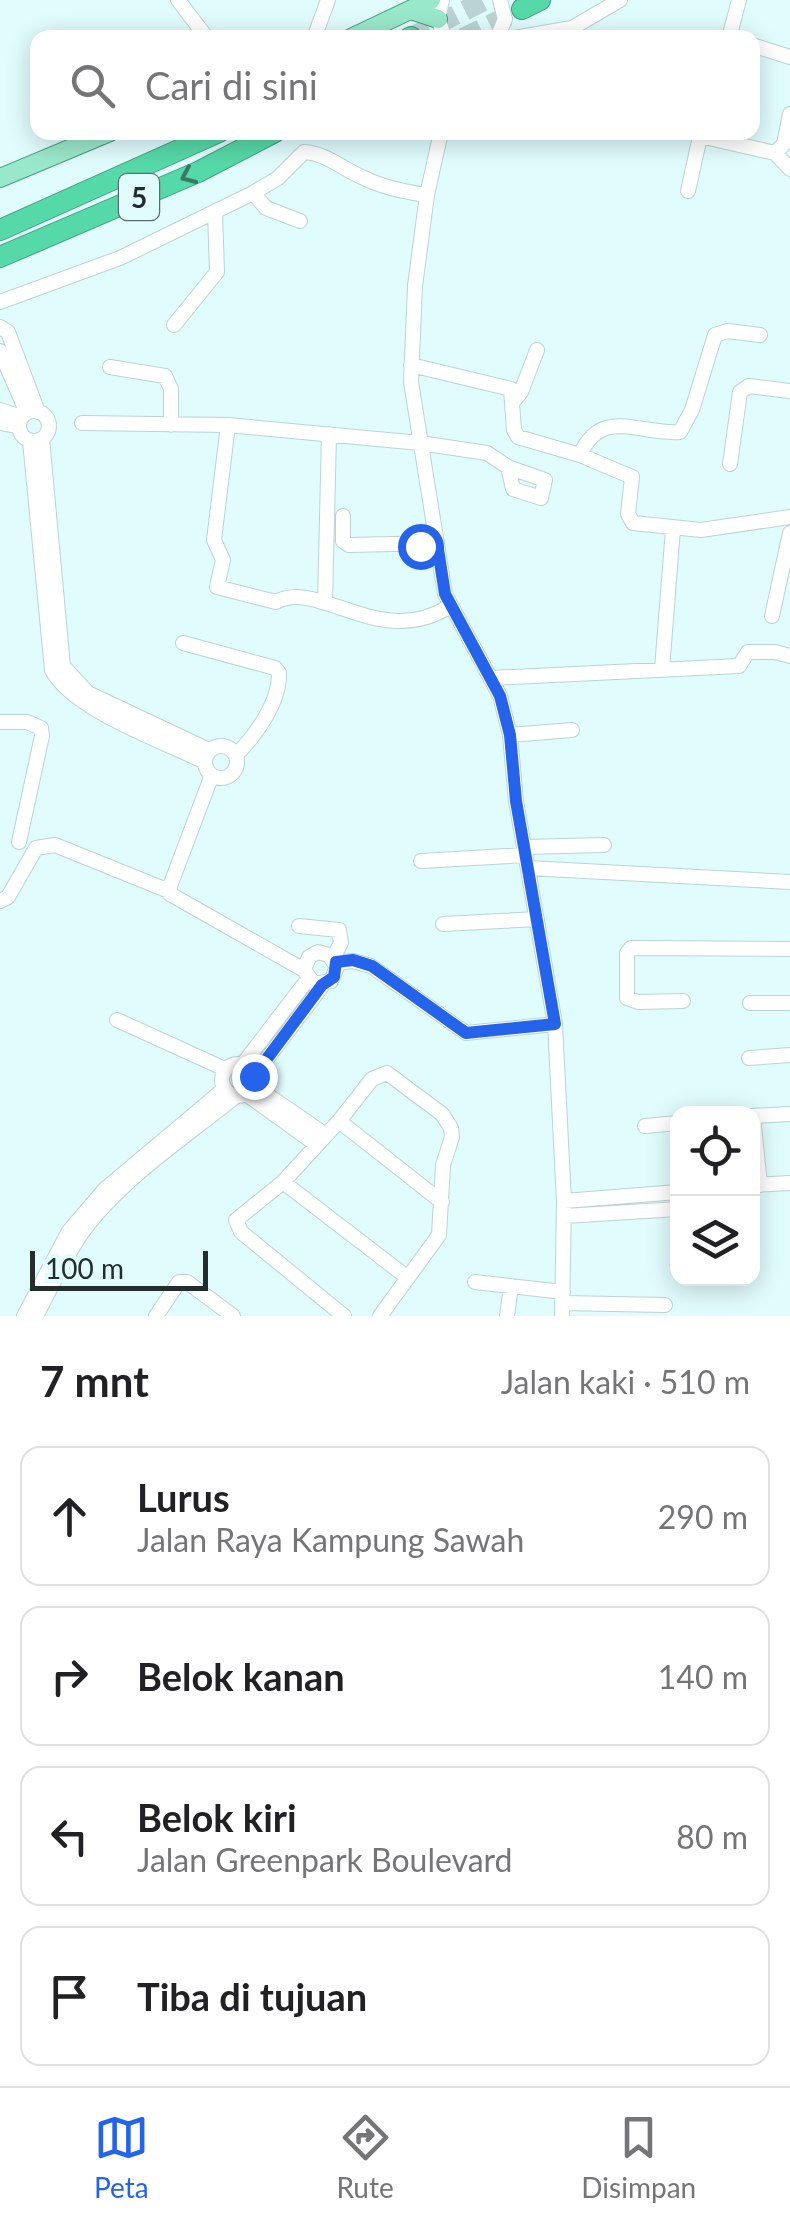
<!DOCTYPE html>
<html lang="id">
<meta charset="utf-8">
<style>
:root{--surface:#fff;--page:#f2f2f2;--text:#202124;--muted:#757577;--line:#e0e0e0;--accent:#2563eb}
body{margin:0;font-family:Lato,sans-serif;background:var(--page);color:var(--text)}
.controls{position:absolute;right:30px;bottom:30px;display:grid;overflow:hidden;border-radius:20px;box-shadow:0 5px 25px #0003}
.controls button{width:90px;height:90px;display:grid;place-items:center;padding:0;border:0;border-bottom:2px solid var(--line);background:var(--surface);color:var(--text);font:50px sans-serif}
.scale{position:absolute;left:30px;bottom:25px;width:178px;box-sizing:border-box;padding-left:10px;border:5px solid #232d2e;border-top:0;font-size:28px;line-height:35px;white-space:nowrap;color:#232d2e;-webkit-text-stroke:8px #e1fcfd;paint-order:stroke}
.stop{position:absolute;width:30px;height:30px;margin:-22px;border:8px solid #2563eb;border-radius:50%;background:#fff}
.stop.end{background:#2563eb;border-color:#fff;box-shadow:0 2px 10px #0008}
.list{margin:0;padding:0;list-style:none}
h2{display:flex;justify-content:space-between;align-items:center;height:130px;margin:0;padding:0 40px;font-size:42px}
h2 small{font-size:32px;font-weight:400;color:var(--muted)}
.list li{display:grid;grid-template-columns:65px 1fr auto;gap:30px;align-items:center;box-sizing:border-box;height:140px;margin:0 20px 20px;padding:0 20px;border:2px solid var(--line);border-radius:20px}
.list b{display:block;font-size:38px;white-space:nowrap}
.list p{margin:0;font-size:32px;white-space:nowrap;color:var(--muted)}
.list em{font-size:32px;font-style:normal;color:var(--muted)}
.icon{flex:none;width:55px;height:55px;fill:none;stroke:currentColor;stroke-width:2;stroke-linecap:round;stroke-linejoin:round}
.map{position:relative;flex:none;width:790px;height:1316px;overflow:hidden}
.search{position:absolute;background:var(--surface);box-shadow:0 5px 25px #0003;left:30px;right:30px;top:30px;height:110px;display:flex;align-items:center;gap:25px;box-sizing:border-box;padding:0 35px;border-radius:20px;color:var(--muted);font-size:38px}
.sheet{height:770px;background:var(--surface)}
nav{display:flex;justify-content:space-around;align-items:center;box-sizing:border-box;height:140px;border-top:2px solid var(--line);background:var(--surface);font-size:28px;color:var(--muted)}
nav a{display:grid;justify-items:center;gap:5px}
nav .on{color:var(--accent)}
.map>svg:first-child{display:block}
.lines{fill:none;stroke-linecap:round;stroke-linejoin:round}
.highway-tunnel{stroke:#bbd3d4;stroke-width:20;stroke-dasharray:20 10;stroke-linecap:butt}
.minor-casing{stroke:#bad4d5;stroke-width:16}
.major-casing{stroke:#449d7d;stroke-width:20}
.highway-casing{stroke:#449d7d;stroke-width:22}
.minor{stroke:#fff;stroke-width:14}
.major{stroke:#9ae8cb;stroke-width:18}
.highway{stroke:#56d9a8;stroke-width:20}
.oneway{stroke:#3a7a65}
.route{stroke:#2563eb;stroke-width:12}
.labels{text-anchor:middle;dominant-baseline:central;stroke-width:8;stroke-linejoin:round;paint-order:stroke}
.shield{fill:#e1fcfd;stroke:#5c6b6c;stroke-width:2.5}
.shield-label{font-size:28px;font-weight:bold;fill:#232d2e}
</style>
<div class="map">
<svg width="790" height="1316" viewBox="0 0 790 1316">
<rect width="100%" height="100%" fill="#e1fcfd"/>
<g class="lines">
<path class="highway-tunnel" d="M411 37 486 0
M463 38 522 9"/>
<g class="minor-casing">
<path id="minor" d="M178 0 207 38
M442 0 438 19 445 38
M314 38 328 0
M497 38 505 19 500 0
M514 38 572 28 620 0
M729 38 739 0
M752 45 790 57
M441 132 427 195 415 286 411 382 445 594 500 696 510 735 516 801 555 1024 564 1201 562 1316
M700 136 775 153
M775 153 784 144 790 114
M775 153 790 169
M688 191 701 132
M253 193 266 208 300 221
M0 302 120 258 253 193 278 178 304 152C326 153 344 170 364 178 384 188 405 192 427 195
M174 325 217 272 215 212
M0 327 8 332 38 412
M0 351 27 413
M411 365 511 389 514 430 518 437 580 455 632 477 628 514 633 523 701 530 790 517
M110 367 165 376 171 389V425
M513 402 521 392 537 350
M0 410 22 417
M19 426a15 15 0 1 1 30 0a15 15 0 1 1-30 0Z
M0 423 18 426
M82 423 228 425 420 443 487 453 508 467 545 480 541 498 513 489 508 467
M228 425 214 540 223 560 217 587 276 602C318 578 381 651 450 606
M42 439 63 666 88 693 209 750
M30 441 52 670C73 710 163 741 205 762
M580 455C602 406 638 435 680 432L692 410 715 335 727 331 760 335
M730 464 740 392 749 386 790 391
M343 516V541L349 545 437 543
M325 603 329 434
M772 616 790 533
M183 643 275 668 279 673C280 702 256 735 236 755
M662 669 673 529
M491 678 739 666 748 652H775L790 656
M0 722H27L41 728 42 736 19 842
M510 735 572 730
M205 762a16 16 0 1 1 32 0a16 16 0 1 1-32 0Z
M212 775 170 886V894L304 970 314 984 331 981 337 967 329 955 318 952 309 957 304 970
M524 847 604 845
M421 861 525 855
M528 868 790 882
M0 901 8 897 36 848 55 845 169 891
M443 924 537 919
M299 926 339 930 341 943 333 958
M336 963 353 961 371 966 466 1033 555 1024
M683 1001 638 1002 627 998V953L631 948 790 949
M750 1003H790
M117 1020 225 1069
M749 1058 790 1055
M222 1080a16 16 0 1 1 32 0a16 16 0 1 1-32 0Z
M243 1064 308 979
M254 1076 323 985
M253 1085 326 1135
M246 1094 317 1145
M752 1116 790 1114
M753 1116 760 1185
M339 1121 442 1202
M645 1126 678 1123
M283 1182 408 1278
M753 1185 790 1183
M564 1201 678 1192
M564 1216 678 1209
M475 1282 563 1292
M562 1303 665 1305
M24 1316 69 1231 105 1189 224 1089
M36 1316C53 1284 68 1250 90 1222 130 1173 188 1135 236 1096
M156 1316 179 1282H187L233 1316
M344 1316 241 1232 236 1220 283 1182 339 1121 372 1079 387 1073 442 1114 451 1128 452 1137 443 1165 439 1235 380 1316
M507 1316 511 1286"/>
</g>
<g class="major-casing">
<path id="major" d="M411 10 438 19
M351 38 431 0
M0 178 110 132"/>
</g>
<g class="highway-casing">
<path id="highway" d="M522 9 540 0
M409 38 411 37
M0 230 219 132
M0 257 198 172 275 132"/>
</g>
<use href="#minor" class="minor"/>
<use href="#major" class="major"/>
<use href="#highway" class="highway"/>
</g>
<defs><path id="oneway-chevron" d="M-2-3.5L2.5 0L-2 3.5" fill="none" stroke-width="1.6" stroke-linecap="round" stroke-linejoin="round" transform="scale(2.5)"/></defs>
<use class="oneway" href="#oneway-chevron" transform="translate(188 176) rotate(156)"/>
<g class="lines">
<path class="route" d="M254 1076 322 985 334 977 336 962 353 960 372 966 466 1033 555 1024 516 801 510 735 500 696 445 594 437 543 420 546"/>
</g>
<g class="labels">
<rect class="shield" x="119" y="174" width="40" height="46" rx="8"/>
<g class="shield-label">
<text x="139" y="197">5</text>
</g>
</g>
</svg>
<div class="controls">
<button><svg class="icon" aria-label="locate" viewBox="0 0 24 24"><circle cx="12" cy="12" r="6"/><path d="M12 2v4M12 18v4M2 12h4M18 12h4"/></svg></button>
<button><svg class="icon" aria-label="layers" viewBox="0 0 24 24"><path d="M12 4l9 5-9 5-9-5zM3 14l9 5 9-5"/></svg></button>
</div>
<div class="scale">100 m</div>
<div class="stop" style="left:420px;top:546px"></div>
<div class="stop end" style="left:254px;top:1076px"></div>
<div class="search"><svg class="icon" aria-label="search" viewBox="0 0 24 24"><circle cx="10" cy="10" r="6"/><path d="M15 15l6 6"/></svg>Cari di sini</div>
</div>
<section class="sheet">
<h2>7 mnt<small>Jalan kaki · 510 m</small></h2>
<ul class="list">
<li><svg class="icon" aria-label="ahead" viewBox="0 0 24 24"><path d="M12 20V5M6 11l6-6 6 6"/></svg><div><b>Lurus</b><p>Jalan Raya Kampung Sawah</p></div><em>290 m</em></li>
<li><svg class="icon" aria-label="right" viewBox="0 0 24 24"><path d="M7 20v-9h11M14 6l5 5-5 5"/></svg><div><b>Belok kanan</b></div><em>140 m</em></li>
<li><svg class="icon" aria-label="left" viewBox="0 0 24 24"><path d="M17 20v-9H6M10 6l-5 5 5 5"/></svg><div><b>Belok kiri</b><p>Jalan Greenpark Boulevard</p></div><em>80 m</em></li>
<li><svg class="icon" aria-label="arrive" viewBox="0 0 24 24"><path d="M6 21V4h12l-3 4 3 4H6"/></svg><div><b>Tiba di tujuan</b></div></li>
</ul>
</section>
<nav>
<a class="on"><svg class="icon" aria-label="map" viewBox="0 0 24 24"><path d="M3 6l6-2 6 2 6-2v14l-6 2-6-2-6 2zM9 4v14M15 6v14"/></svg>Peta</a>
<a><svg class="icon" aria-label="directions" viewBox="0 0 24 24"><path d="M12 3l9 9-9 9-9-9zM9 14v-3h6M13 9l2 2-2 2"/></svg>Rute</a>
<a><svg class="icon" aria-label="saved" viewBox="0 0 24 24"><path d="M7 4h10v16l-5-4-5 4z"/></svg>Disimpan</a>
</nav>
